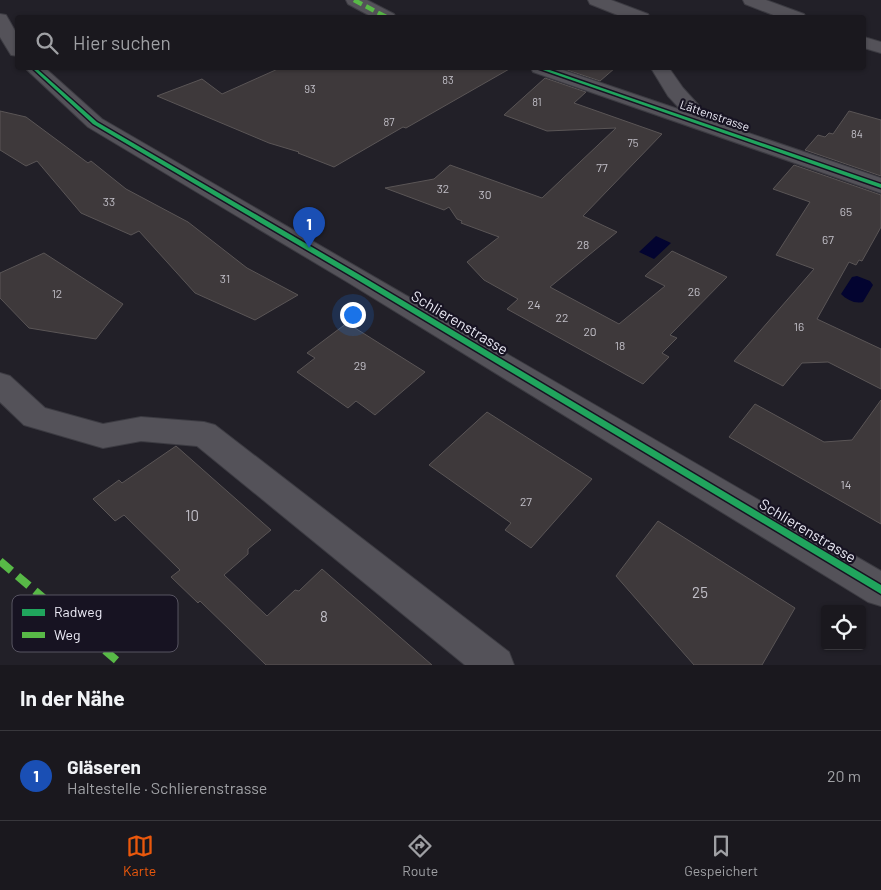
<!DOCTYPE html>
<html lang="de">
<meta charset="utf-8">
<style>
:root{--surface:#1a181e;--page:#232127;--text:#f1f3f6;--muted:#9fa0a4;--line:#38373c;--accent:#ea580c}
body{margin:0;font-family:Barlow,sans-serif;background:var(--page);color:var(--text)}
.controls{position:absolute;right:15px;bottom:15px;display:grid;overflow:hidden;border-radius:5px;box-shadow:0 1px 4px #0004}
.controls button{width:45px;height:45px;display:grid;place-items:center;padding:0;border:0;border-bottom:1px solid var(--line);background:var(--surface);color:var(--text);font:25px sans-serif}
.you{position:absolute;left:352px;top:314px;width:18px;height:18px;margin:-12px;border:4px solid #fff;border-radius:50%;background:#1a73e8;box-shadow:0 0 0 8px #1a73e833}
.badge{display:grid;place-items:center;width:32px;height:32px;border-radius:50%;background:var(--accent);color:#fff;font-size:16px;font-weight:700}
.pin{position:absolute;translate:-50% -41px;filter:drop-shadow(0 1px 2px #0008)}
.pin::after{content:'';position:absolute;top:26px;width:18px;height:15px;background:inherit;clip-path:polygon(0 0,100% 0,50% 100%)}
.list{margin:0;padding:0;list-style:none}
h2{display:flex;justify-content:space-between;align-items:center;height:65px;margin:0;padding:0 20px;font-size:21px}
h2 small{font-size:16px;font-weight:400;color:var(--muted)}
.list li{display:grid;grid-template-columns:32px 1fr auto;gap:15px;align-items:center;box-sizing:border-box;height:90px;padding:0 20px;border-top:1px solid var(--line)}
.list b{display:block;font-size:19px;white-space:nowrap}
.list p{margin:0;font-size:16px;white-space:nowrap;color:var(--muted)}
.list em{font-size:16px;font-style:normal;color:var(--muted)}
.icon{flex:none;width:28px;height:28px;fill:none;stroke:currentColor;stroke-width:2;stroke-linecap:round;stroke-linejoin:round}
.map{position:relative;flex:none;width:881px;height:665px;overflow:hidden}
.search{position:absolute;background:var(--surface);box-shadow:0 1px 4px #0004;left:15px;right:15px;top:15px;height:55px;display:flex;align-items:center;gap:12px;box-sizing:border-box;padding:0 18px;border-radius:5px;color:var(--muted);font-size:19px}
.sheet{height:155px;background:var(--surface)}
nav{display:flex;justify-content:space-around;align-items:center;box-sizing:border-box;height:70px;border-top:1px solid var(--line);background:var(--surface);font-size:14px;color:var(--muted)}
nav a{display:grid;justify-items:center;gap:2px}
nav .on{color:var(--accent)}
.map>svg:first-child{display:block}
.water{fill:#030430}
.building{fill:#3e393b;stroke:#5a5556}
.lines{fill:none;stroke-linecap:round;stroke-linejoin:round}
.minor-casing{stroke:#3c3b42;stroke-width:2}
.minor{fill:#545259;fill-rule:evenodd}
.quiet-far1{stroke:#58b947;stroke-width:4.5;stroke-dasharray:9 4.5;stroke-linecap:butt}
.quiet{stroke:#58b947;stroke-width:8;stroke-dasharray:15 8;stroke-linecap:butt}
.cycleway-casing{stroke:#171322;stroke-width:3}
.cycleway{fill:#20a55d;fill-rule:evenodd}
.labels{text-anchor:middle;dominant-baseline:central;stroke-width:4.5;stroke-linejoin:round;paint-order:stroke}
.far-number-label{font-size:11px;fill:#c0bec6}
.far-street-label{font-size:12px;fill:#ebeaf5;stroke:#171322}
.number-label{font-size:12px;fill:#c0bec6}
.street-label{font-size:15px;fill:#ebeaf5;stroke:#171322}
.near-number-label{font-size:15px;fill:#c0bec6}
.key{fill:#171322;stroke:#575461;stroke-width:1}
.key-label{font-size:14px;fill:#ebeaf5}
</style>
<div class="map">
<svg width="881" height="665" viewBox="0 0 881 665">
<rect width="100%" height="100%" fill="#222028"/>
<path class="water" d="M656 236 671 243 654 259 639 252Z
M857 276 870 281 873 285 863 302C855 304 847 300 841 294L852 277Z"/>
<path class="building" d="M280 68H511L406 128 403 127 334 167 298 153 299 152 269 143 157 96 202 79 222 94Z
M561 68H615L600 81Z
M545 78 586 92 574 103 662 134 583 216 617 232 550 287 619 324 665 286 645 276 672 251 727 277 670 335 677 338 662 353 669 357 643 384 507 309 518 299 484 280 467 262 499 237 461 223 462 221 457 219 449 207 444 210 385 188 434 179 450 165 542 198 616 128 547 131 504 115Z
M0 111 26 117 88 163 91 161 126 189 188 222 247 268 298 295 255 320 195 293 139 231 131 235 81 213 37 161 26 166 0 150Z
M849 111 881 120V176L805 150 818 135 825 137 829 133 833 134Z
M794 165 881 195V227L862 261 859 260 856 265 849 262 817 319 881 349V389L828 362 802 363 783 386 734 361 814 269 776 255 810 202 773 189Z
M44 253 123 304 96 339 29 328 0 298V273Z
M347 323 425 372 375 415 356 401 348 408 297 372 315 358 307 353Z
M881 400V524L729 437 755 404 824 442 852 440Z
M487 412 592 479 531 548 505 530 511 523 429 465Z
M176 446 271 530 248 549V554L224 575 267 616 295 590 299 591 322 569 432 665H266L200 601 198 603 171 577 180 570 124 515 115 521 93 499 119 480 122 483Z
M658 521 795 608 762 665H694L616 576Z"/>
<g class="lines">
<g class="minor-casing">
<path id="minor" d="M346 0H367L394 14 396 18H374L348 4Z
M588 0H611L648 14 650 18H625L590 4Z
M743 0H766L804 14 806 18H781L745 4Z
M0 14 6 15 18 36V56L11 55 0 37Z
M864 37 881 42V53L864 48Z
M25 68H45L102 119 881 571V606L868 602 349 283 88 127Z
M531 68H557L681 110 668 96 651 68H669L683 88 713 121 881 178V193L533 72Z
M0 373 10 376 45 408 103 424 141 417 204 422 215 425 509 652 514 665H465L197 446 141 441 103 448 24 425 0 402Z"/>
</g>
<use href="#minor" class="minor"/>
<path class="quiet-far1" d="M354 0 388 18"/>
<path class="quiet" d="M0 561 122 665"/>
<g class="cycleway-casing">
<path id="cycleway" d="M32 68H36L97 122 360 275 881 585V594L356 279 93 124Z
M537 68H544L881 184V188Z"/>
</g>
<use href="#cycleway" class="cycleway"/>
</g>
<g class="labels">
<g class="far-number-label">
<text x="448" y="79">83</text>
<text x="310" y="88">93</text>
<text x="537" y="101">81</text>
<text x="389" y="121">87</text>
<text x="857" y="133">84</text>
<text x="633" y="142">75</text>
</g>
<g class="far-street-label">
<text transform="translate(715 115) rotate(19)">Lättenstrasse</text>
</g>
<g class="number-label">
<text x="602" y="167">77</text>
<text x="443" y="188">32</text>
<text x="485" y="194">30</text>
<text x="109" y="201">33</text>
<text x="846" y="211">65</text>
<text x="828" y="239">67</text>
<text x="583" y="244">28</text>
<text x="225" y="278">31</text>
<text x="694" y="291">26</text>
<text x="57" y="293">12</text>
<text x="534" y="304">24</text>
<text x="562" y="317">22</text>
<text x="799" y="326">16</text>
<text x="590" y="331">20</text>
<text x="620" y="345">18</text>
<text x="360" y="365">29</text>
<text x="846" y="484">14</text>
<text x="526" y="501">27</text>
</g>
<g class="street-label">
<text transform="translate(460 322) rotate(31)">Schlierenstrasse</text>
<text transform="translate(808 530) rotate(31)">Schlierenstrasse</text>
</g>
<g class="near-number-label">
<text x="192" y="515">10</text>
<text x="700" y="592">25</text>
<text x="324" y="616">8</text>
</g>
</g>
<rect x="12" y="595" width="166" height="57" rx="8" class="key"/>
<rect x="22" y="609" width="23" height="7" fill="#20a55d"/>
<rect x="22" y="632" width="23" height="6" fill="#58b947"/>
<g class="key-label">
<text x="54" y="617">Radweg</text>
<text x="54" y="640">Weg</text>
</g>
</svg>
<div class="controls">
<button><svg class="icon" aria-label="locate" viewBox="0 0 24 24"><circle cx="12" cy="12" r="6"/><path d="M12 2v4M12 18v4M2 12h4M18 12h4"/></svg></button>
</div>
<div class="you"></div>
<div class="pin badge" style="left:309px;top:248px;background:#1a4fb4">1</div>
<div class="search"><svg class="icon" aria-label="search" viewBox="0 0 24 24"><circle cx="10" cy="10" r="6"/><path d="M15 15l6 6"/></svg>Hier suchen</div>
</div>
<section class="sheet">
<h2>In der Nähe<small></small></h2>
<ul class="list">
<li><span class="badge" style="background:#1a4fb4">1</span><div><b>Gläseren</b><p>Haltestelle · Schlierenstrasse</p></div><em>20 m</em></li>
</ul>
</section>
<nav>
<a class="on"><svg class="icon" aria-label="map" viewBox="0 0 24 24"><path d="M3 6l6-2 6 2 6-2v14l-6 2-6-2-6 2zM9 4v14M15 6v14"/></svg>Karte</a>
<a><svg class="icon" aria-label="directions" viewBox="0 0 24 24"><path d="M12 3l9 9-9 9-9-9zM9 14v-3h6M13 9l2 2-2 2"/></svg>Route</a>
<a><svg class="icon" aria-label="saved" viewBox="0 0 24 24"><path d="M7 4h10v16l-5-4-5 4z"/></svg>Gespeichert</a>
</nav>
